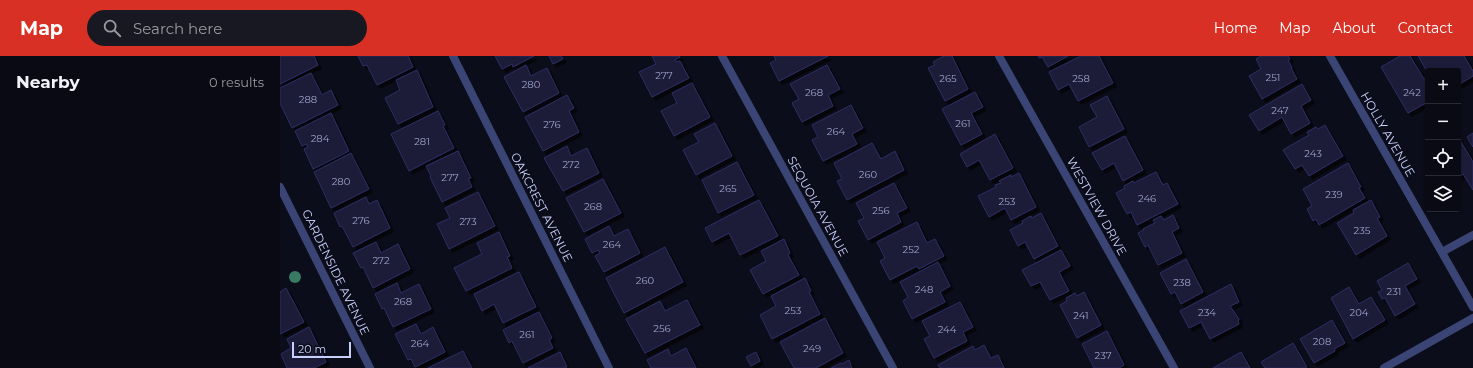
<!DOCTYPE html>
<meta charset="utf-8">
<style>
:root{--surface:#090a14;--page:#171822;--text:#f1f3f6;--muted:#999aa0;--line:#292b34;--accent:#d93025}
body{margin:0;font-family:Montserrat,sans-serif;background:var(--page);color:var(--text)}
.controls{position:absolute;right:12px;top:12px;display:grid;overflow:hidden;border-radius:4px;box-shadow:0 1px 3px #0004}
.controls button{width:36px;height:36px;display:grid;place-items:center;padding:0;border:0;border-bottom:1px solid var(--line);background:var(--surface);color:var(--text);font:20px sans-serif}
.scale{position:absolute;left:12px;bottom:10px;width:59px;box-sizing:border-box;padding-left:4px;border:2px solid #c9cffb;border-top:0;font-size:11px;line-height:14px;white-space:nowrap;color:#c9cffb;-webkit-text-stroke:3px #0c0d1a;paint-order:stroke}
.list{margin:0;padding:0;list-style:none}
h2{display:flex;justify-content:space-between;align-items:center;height:52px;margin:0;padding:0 16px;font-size:17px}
h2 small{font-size:13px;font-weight:400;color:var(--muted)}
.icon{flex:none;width:22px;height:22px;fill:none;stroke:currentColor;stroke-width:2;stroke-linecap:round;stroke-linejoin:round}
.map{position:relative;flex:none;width:1193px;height:312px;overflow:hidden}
header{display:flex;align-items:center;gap:24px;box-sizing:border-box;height:56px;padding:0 20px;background:var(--accent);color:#fff}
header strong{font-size:19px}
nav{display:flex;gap:22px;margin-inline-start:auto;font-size:14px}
.search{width:280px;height:36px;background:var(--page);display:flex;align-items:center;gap:10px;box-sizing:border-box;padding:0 14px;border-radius:22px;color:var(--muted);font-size:15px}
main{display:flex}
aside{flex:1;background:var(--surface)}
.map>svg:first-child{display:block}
.building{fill:#1a1a39;stroke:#2e2f64;filter:url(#shadow)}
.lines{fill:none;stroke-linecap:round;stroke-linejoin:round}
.street{stroke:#3b4575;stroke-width:8}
.tree{fill:#397a62}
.labels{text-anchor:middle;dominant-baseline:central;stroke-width:3;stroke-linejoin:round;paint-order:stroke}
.number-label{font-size:10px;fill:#9da2ca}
.street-label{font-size:12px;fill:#c9cffb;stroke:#0c0d1a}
</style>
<header>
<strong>Map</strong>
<div class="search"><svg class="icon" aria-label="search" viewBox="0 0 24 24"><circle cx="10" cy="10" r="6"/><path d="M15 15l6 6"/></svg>Search here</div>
<nav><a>Home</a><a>Map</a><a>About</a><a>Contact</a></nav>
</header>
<main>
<aside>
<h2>Nearby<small>0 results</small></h2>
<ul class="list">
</ul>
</aside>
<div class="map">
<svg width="1193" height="312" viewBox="0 0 1193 312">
<defs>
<filter id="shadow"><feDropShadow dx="3.5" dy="3.5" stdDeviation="0" flood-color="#0009"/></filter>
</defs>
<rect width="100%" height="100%" fill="#0c0d1a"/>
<path class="building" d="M0 0H34L38 9 0 28Z
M78 0H128L133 11 97 29 87 9 83 10Z
M215 0H254L233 11 232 8 222 13Z
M269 0H281L283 3 273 8Z
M372 0H399L400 1 395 4 396 6 400 5 409 22 372 41 359 16 376 8Z
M494 0H548L499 25 490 7 496 4Z
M664 0H672L688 33 665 45 648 12 655 9 653 6Z
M758 0H788L768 11 762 1 759 2Z
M801 0H819L833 27 798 45 789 28 778 34 769 16Z
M981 0H1008L1010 3 1008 4 1012 12H1011L1017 23 982 43 969 20 981 13 976 3Z
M1120 0H1130L1144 23 1146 22 1148 26V46L1128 57 1101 11Z
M1138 0H1184L1193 15V20L1178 29V15H1148V17Z
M246 9 251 20 267 12 279 37 243 56 224 21Z
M547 9 560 33 548 39 553 50 522 66 512 47 519 43 510 28Z
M137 14 153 51 118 68 105 42 120 34 116 24Z
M31 17 42 39 51 34 58 49 12 72 0 47V32Z
M412 27 430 61 394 80 381 55 397 47 392 37Z
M1022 28 1031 44 1021 50 1030 67 1011 78 1002 61 979 75 969 59Z
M695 36 703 51 691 57 702 78 681 89 662 53Z
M287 39 294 52 289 55 299 76 263 95 245 61Z
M827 40 844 73 809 91 799 71 817 61 810 49Z
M571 49 583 72 572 78 577 88 543 105 532 84 538 81 532 69Z
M158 55 165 69 163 70 174 92 129 115 111 78Z
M51 57 69 95 33 113 24 93 28 91 26 88 22 90 15 75Z
M435 67 452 100 416 119 403 94 419 86 414 78Z
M1045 69 1063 100 1029 120 1022 109 1015 113 1003 94 1029 79 1027 76 1036 71 1038 73Z
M1193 77V91L1187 81Z
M715 78 733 112 710 124 699 104 687 111 680 98Z
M845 80 863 114 843 125 834 107 822 114 812 97Z
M1178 81 1193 106V134L1183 118 1178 121Z
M592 87 601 103 615 95 624 114 567 144 557 125 562 123 554 107Z
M287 90 291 100 307 92 319 117 283 135 264 102Z
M178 95 191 122 188 123 192 131 162 146 150 121 151 120 146 110Z
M71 97 89 133 51 152 34 116Z
M457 106 474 139 438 157 422 124Z
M1068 107 1081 131 1079 132 1085 142 1039 169 1036 163 1033 165 1027 153 1032 150 1023 133Z
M876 116 883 129 887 127 898 148 857 169 851 156 847 158 836 137 845 132 844 130 853 125 854 127Z
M739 117 756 151 731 164 725 152 709 161 698 140 716 131 715 129 721 127 719 125 731 119V121Z
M323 123 341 157 304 176 286 142Z
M614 127 627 152 617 157 621 166 588 184 578 165 584 162 576 147Z
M198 136 215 170 169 193 157 168 170 162 165 152Z
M86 141 89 148 97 144 110 172 73 191 62 170 60 171 54 157Z
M479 144 498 180 460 199 449 177 432 186 425 172Z
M1091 144 1100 161 1097 162 1107 180 1076 199 1057 167 1074 157 1073 154Z
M761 157 778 190 754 203 745 186 738 190 730 174 743 167 742 165 751 160 752 162Z
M893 159 899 172 892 176 902 197 878 209 868 189 865 191 858 177 864 174 863 173 875 167 873 164 881 160 884 164Z
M637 166 647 187 655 183 664 200 639 213 637 210 610 224 600 205 605 202 597 186Z
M329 170 334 180 348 173 360 197 324 216 315 200 320 197 318 194 312 197 305 183Z
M219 176 230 200 227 201 232 212 186 235 174 212 202 198 197 187Z
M504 183 510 197 508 199 519 219 483 238 470 214 486 205 481 195Z
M96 186 101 197 118 188 130 213 93 232 83 211 81 212 73 197Z
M385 191 403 226 344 257 326 222Z
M781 194 790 210 779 216 789 235 770 244 760 226 751 230 742 214Z
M906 203 923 236 901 248 895 236 891 238 880 217Z
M658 206 670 230 660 236 665 246 632 263 623 245 628 241 620 226Z
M1128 207 1137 223 1125 230 1135 248 1115 260 1105 242 1102 243 1098 236 1102 234 1097 225Z
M239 216 256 251 223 267 214 248 202 255 194 238Z
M525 222 531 235 529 236 540 258 492 283 480 259 496 250 491 240Z
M117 227 121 237 139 228 151 253 113 271 104 252 102 253 95 238Z
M951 228 959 246 950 250 959 263 958 266 959 268 930 283 921 266 909 272 900 255Z
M1069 231 1079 248 1091 241 1105 264 1073 283 1051 242Z
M6 232 24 266 0 278V236Z
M804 236 821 269 797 282 780 249 787 245 786 242 795 237 797 240Z
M407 244 420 269 365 297 346 263 380 245 385 255Z
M680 246 693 271 683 276 687 285 654 302 644 283 650 280 642 265Z
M259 256 272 282 269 284 273 292 243 307 232 285 229 287 223 274Z
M545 262 563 297 536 312H514L500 286Z
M1052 264 1065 287 1054 293 1055 295 1034 307 1020 283Z
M136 268 141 278 153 271 165 296 135 311 131 303 128 304 115 278Z
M29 271 46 306 34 312H7L1 298 11 292 7 283Z
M827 275 844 309 839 312H814L802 288Z
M1013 287 1027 311 1025 312H985L981 306Z
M704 289 711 302 718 299 724 312H660L658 309 693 290 695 294Z
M406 292 416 312H371L367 304 388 293 391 300Z
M183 295 192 312H148Z
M280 296 287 311 284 312H248Z
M476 296 480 305 471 310 466 301Z
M961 296 970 312H933Z
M569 304 572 312H551L561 307 562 308Z"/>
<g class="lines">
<path class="street" d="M173 0 329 312
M442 0 613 312
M719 0 894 312
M1050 0 1193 251
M0 131 90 312
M1162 196 1193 179
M1104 312 1193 262"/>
</g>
<circle class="tree" cx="15" cy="221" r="6"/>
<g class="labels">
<g class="number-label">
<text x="384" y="19">277</text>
<text x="993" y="21">251</text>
<text x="668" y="22">265</text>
<text x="801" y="22">258</text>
<text x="251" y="28">280</text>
<text x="534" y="36">268</text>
<text x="1132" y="36">242</text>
<text x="28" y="43">288</text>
<text x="1000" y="54">247</text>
<text x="683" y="67">261</text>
<text x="272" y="68">276</text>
<text x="556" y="75">264</text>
<text x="40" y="82">284</text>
<text x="142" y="85">281</text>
<text x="1033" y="97">243</text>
<text x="291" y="108">272</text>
<text x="588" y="118">260</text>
<text x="170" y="121">277</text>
<text x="61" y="125">280</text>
<text x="448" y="132">265</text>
<text x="1054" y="138">239</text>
<text x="867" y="142">246</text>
<text x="727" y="145">253</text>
<text x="313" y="150">268</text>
<text x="601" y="154">256</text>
<text x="81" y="164">276</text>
<text x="188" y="165">273</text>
<text x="1082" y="174">235</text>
<text x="332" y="188">264</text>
<text x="631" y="193">252</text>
<text x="101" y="204">272</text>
<text x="365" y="224">260</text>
<text x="902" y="226">238</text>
<text x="644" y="233">248</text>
<text x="1114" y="235">231</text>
<text x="123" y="245">268</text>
<text x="513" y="254">253</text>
<text x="927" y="256">234</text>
<text x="1079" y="256">204</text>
<text x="801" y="259">241</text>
<text x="382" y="272">256</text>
<text x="667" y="273">244</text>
<text x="247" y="278">261</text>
<text x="1042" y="285">208</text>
<text x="140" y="287">264</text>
<text x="532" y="292">249</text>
<text x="823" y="299">237</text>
</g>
<g class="street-label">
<text transform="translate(1108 78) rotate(60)">HOLLY AVENUE</text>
<text transform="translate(538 150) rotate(61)">SEQUOIA AVENUE</text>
<text transform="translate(817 150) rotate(61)">WESTVIEW DRIVE</text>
<text transform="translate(262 151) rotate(63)">OAKCREST AVENUE</text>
<text transform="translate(56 216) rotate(64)">GARDENSIDE AVENUE</text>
</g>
</g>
</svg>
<div class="controls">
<button>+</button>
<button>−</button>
<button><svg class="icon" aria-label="locate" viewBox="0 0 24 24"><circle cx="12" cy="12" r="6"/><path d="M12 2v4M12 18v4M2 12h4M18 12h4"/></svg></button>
<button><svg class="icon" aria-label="layers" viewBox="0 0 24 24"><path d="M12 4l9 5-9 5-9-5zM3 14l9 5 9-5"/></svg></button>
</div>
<div class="scale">20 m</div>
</div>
</main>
